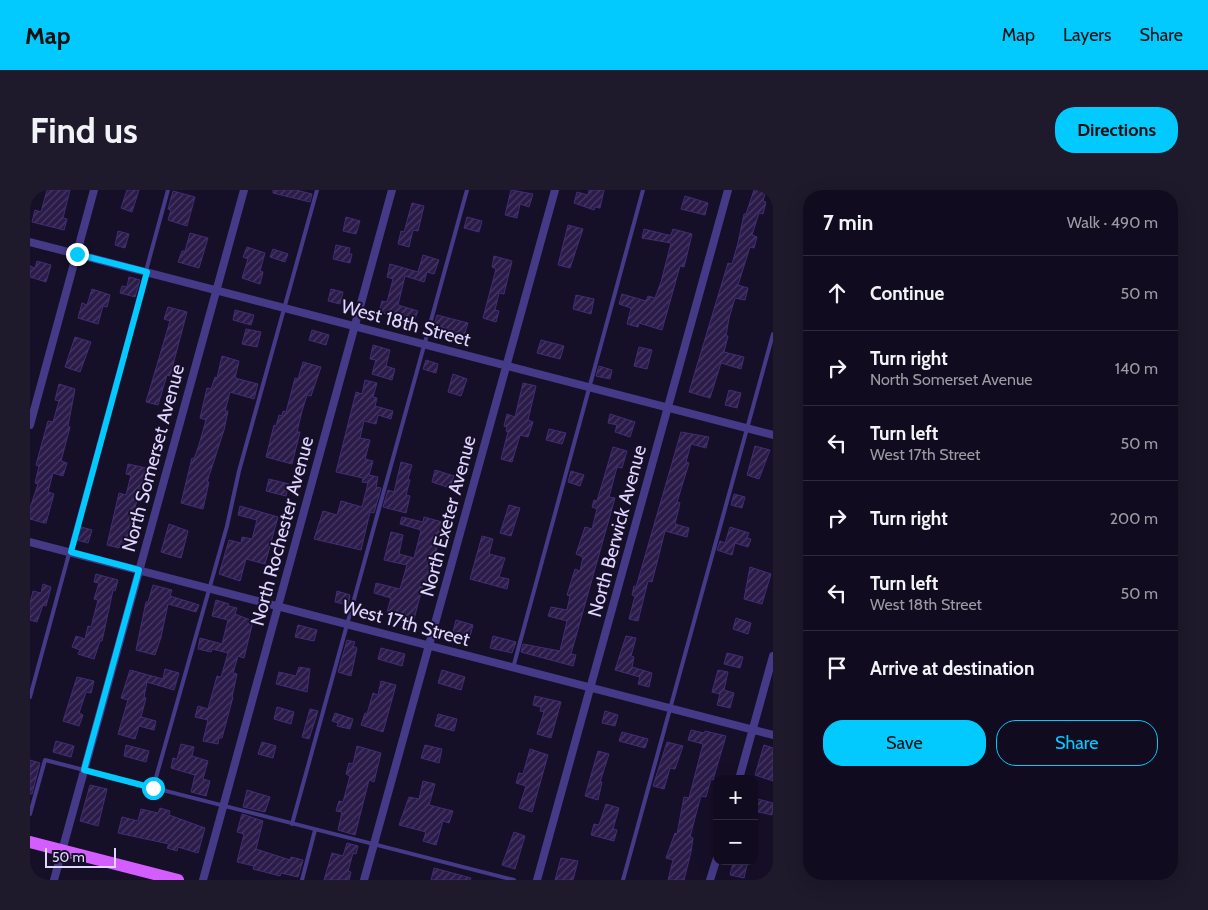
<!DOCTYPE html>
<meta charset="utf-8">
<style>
:root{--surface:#100b1e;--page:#1e192b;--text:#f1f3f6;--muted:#9c9ba4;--line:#302b3c;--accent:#02caff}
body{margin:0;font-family:Cabin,sans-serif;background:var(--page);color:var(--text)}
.controls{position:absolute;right:15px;bottom:15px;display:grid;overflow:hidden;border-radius:10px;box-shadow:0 5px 20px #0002}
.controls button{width:45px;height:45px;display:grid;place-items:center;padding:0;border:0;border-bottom:1px solid var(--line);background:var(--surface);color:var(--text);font:25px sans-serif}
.scale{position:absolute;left:15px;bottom:12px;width:71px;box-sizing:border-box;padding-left:5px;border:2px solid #e0d6ff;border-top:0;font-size:14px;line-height:18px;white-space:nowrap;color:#e0d6ff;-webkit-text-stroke:4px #160f28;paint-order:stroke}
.stop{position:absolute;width:15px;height:15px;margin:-11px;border:4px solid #02caff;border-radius:50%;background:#fff}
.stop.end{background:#02caff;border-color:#fff;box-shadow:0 1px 5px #0008}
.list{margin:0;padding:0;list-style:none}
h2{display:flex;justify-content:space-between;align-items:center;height:65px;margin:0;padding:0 20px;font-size:21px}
h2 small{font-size:16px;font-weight:400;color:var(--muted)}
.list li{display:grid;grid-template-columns:32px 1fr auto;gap:15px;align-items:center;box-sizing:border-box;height:75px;padding:0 20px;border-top:1px solid var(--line)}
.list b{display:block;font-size:19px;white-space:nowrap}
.list p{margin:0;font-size:16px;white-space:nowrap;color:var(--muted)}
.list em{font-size:16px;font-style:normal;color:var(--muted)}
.actions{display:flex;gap:10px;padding:15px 20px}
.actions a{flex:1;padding:11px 0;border:1px solid var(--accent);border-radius:20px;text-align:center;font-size:18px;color:var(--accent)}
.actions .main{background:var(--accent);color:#111}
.icon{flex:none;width:28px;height:28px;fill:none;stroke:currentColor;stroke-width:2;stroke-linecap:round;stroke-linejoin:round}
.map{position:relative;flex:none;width:743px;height:690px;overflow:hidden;border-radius:20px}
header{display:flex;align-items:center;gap:30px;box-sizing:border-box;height:70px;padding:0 25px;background:var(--accent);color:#111}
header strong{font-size:24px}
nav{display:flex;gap:28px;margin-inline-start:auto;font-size:18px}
.intro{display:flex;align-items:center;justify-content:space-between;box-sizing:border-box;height:120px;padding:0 30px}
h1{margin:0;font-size:35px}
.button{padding:12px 22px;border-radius:20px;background:var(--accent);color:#111;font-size:18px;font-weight:700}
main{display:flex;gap:30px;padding:0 30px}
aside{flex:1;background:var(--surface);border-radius:20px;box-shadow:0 5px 20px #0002}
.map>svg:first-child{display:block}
.building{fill:url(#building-hatch);stroke:#432d76}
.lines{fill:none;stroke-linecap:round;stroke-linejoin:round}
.lane{stroke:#453a88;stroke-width:4}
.street{stroke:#453a88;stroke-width:8}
.primary{stroke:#d45dff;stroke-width:12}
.route{stroke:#02caff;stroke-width:6}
.labels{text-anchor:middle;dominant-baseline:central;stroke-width:4;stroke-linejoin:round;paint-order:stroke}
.street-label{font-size:19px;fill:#e0d6ff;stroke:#160f28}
</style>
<header>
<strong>Map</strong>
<nav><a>Map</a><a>Layers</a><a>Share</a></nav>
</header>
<div class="intro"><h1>Find us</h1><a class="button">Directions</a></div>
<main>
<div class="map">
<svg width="743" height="690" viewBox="0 0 743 690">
<defs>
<pattern id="building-hatch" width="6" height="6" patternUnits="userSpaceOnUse" patternTransform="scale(1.25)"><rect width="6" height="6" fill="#2a1b49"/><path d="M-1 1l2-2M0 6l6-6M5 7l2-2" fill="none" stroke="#493b64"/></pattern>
</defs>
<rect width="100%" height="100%" fill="#160f28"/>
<path class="building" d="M17 0H40L33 28 37 29 34 40 2 32 5 20 11 22Z
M97 0H109L102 22 91 18Z
M243 0H266L282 4 280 12 243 3Z
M481 0 503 4 499 17 490 14 487 28 475 25Z
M559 0H574L570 18 565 17 564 20 544 13 547 2 558 5Z
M724 0H736L733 11 736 12 733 24 729 23 722 45 727 47 724 58 720 57 708 95 718 98 715 110 705 108 699 128 696 146H698L694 162 714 167 711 179 691 173 680 208 659 202 698 73 702 74 708 53 714 24H716Z
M143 1 165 7 157 36 138 30 141 20 138 19Z
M655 6 678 13 675 25 651 19Z
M382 13 394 16 388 41 383 40 379 57 368 54 371 41 374 42Z
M316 27 330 31 326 44 313 41Z
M437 27 452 31 449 42 434 38Z
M538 35 553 39 540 78 528 75Z
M614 39 638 45H641L643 39 662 44 654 77 650 76 632 140 609 133 608 137 597 134 601 118 589 114 592 104 616 111 618 106 625 108 631 92 641 53 612 48Z
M88 41 99 44 95 58 85 55Z
M160 43 178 48 169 78 148 72 152 61H155Z
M306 55 320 58 319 64H322L320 73 303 69Z
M217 57 235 63 230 81 233 82 230 94 212 88 218 69 213 67Z
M243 59 258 64 255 72 240 67Z
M393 65 409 70 404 84 397 82 394 92 375 86 368 115 388 121 384 131 349 122 352 111 357 112 363 89 357 87 360 74 388 82Z
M464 66 482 71 474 104 469 103 465 120 469 121 466 132 453 128 466 79 462 77Z
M7 71 21 75 16 92 0 87V76L5 78Z
M99 87 110 90 105 107 90 103 92 96 97 97Z
M62 99 80 105 77 117 73 116 68 134 48 128 52 113 57 115Z
M301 99 313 102 310 114 298 111Z
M546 105 564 109 561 124 543 119Z
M138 117 157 122 140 186 137 185 128 215 116 212 140 131 134 129Z
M205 120 224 125 221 135 203 130Z
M407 125 438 133 433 149 420 145 421 140 404 135Z
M216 139 231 142 227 157 212 154Z
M282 140 299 145 296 155 279 150Z
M45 147 61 152 50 182 35 177Z
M511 150 534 156 530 169 507 163Z
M343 155 360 160 356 176 365 179 362 190 342 184 346 170 340 169Z
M609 157 622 160 617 179 604 176Z
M192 166 209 171 205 188 228 194 224 209 200 202 195 221H198L194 240 177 292H179L173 319 151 313 162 268 164 269 169 255 176 230 170 228 177 198 181 199 185 187 187 188Z
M396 170 408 174 406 183 393 179Z
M273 172 291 177 281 206 277 205 272 221 267 242H270L262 274 236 267 244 235 246 236 249 225 252 226 253 221 256 222 265 188 268 189Z
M569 176 582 180 580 189 566 186Z
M423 184 437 189 431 206 418 202Z
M335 190 347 193 343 207 347 208 345 216 363 221 361 229 348 225 346 234 334 231 330 248 340 250 335 269 343 271 339 285 348 287 346 297 351 298 344 323 340 322 331 360 284 349 293 321 307 325 311 311 332 317 338 293 332 292 333 288 306 282 326 202 332 204Z
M493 193 506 196 498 230 503 232 498 247 490 245 482 272 471 269 478 242 476 241 477 237 474 236 477 224 485 227Z
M29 194 45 199 38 236 40 237 31 271 37 273 33 286 23 283 18 302 24 304 16 333H14L0 329V318L8 294 5 293 9 276 6 275 18 231 23 232 29 211 25 210Z
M699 200 711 203 707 218 695 215Z
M580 224 605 232 600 247 585 242 587 235 578 233Z
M519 239 536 243 532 254 516 250Z
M651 242 679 247 676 258 661 254 656 272 659 273 647 312 650 313 645 334 659 338 657 347 635 341 622 392 618 391 608 431 599 429 605 406 602 405 604 396 606 397Z
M725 256 740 260 729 289 717 285Z
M583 257 597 261 592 278 587 277 579 307 585 308 541 464 546 465 543 476 491 462 493 454 530 461 537 431 518 426 521 417 537 420 540 406 537 405 545 379 550 381 553 367 546 364 555 337 562 339 567 319 562 317 564 310 567 311Z
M371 272 382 275 378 289 380 290 376 305 380 306 376 323 353 317 358 300 364 302Z
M98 274 116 278 103 325 106 326 100 357 90 354 89 358 77 355 89 303 96 305 101 285 96 284Z
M405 280 424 286 420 298 402 292Z
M541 281 554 285 550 296 538 292Z
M239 289 259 294 256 306 236 301Z
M704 304 715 307 712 318 701 315Z
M479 315 490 318 481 346 470 343Z
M210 316 248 327 235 374 216 369 210 391 189 384 199 350 211 353 212 347 222 349 227 330 208 325Z
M372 327 393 332 394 327 412 332 406 362 396 396 393 395 384 429 357 422 361 408 344 403 346 393 370 399 377 375 354 370 361 342 373 345 369 364 384 368 391 340 370 334Z
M139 334 158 341 151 368 131 362Z
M51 337 62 340 58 353 47 350Z
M700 337 719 343 717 348 721 349 718 357 705 353 702 365 687 360 690 351 695 353Z
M452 346 463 349 459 364 475 368 469 387 479 389 477 399 440 389Z
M720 377 741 384 732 414 714 409Z
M66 384 88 390 85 401 83 400 72 451H70L64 469 48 464 50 460 42 457 46 446 55 449 58 436 61 437 68 410 64 409 69 393 64 392Z
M13 394 21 397 16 416 13 415 7 432 0 430V413L3 401 11 403Z
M123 395 142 400 140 406 169 415 166 422 138 414 131 447 125 465 106 460 116 412H118Z
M307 401 320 405 318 415 305 412Z
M186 410 199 414 198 416 207 418 205 424 223 431 214 468 208 466 203 483 207 484 202 507H203L192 548H189L188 554 173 551 178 530 165 527 168 516 178 519 187 486 191 487 198 463 182 459 181 462 168 459 170 448 192 454 198 430 182 426Z
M706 428 721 433 718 444 703 439Z
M426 430 443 435 439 450 422 445Z
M268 435 287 440 284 451 265 447Z
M463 446 486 452 482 463 460 458Z
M596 446 606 448 601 466 604 467 602 477 622 483 619 497 608 494 610 487 585 480Z
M317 450 325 452 323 456 327 458 321 486 308 482Z
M351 458 375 464 372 476 348 469Z
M697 463 713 467 710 478 694 474Z
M269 477 280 479 277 502 246 494 249 482 266 486Z
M135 479 149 483 144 500 117 492 114 507 116 508 111 527 126 531 124 540 109 536 105 549 88 544 98 510 91 508 100 480 133 489Z
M412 480 435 487 431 500 408 493Z
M688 480 698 482 694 500 704 503 700 518 687 515 690 504 682 502Z
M47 487 64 491 61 503 56 502 49 523 53 525 49 536 33 531Z
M351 491 366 495 353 542 331 535 335 523 337 524 343 503 348 505Z
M505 506 531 512 521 548 507 544 514 522 510 521 511 517 503 515Z
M247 517 264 522 261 534 244 529Z
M280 519 288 521 279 549 272 547Z
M575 521 588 525 585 536 572 533Z
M305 523 323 529 320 539 307 536 308 533 302 531Z
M408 524 427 529 424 541 405 536Z
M661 540 674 543 675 541 696 546 683 590 681 589 676 607 671 606 666 624 660 647 663 648 661 662 654 690H638L643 670 636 668 645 643 647 644 654 607 659 608 673 554 658 550Z
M592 542 618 549 615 558 589 551Z
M26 551 44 556 41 567 23 562Z
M232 552 246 556 243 568 228 564Z
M637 552 653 556 645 579 640 578 634 599 623 596Z
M151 554 164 557 162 566 178 571 173 589 180 591 176 606 161 602 165 585 141 578 143 568 147 569Z
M96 555 119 561 116 572 94 566Z
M395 555 412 559 409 573 391 568Z
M734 555 743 558V591L725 585Z
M327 556 351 563 344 592 339 590 325 645 308 640 312 622 306 621 309 611 313 612 320 586 316 584 319 573 323 574Z
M500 559 518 565 502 622 489 618 496 596 486 593 489 583 493 584Z
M568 561 579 564 570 592H572L568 610 555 606Z
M0 570 10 573 2 604H0Z
M393 591 405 594 399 615 423 621 419 633 413 631 406 655 393 651 396 642 369 635 379 607 389 609Z
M60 595 77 599 68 636 50 631Z
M217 600 240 607 235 622 213 617Z
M724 608 743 613 742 625 724 621Z
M576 614 589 618 583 639 587 640 584 651 561 645 564 634 569 635Z
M130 618 140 621 139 625 175 638 168 663 148 657 147 661 137 658 139 654 88 643 92 627 108 631 111 619 128 623Z
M212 624 233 631 226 659 260 670 261 667 273 670 268 687 251 683 250 686 235 682 223 679 224 676 207 672 214 644 207 642Z
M484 642 495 646 485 679 472 675Z
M317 653 328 656 326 664 323 663 318 681 321 682 319 690H294L302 663 313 666Z
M531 668 548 671 543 690H525Z
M707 671H718L714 688 700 685 703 673 706 674Z
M404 678 441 688 440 690H401Z"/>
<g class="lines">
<path class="lane" d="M483 478 613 0
M0 507 138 0
M123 598 197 336 209 281 287 0
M0 624 15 570 484 690
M262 634 437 0
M272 690 285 640
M593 690 743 144"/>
<path class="street" d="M0 52 743 245
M0 235 64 0
M0 352 743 545
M709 589 743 466
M24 690 214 0
M173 690 362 0
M334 690 525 0
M507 690 698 0
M680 690 687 668"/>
<path class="primary" d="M0 652 148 690"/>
</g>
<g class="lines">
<path class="route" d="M47 64 117 82 41 362 109 380 54 580 123 598"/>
</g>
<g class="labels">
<g class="street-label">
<text transform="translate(376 133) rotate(15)">West 18th Street</text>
<text transform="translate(123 268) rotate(-75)">North Somerset Avenue</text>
<text transform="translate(418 326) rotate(-75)">North Exeter Avenue</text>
<text transform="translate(252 341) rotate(-75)">North Rochester Avenue</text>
<text transform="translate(587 341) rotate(-75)">North Berwick Avenue</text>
<text transform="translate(376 433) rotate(15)">West 17th Street</text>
</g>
</g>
</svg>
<div class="controls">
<button>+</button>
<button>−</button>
</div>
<div class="scale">50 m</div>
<div class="stop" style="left:123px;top:598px"></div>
<div class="stop end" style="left:47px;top:64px"></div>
</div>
<aside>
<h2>7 min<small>Walk · 490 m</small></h2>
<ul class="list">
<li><svg class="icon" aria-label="ahead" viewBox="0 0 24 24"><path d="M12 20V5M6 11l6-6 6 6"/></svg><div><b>Continue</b></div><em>50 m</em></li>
<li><svg class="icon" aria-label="right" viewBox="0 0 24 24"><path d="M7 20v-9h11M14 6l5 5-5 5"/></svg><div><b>Turn right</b><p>North Somerset Avenue</p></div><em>140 m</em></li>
<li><svg class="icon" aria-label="left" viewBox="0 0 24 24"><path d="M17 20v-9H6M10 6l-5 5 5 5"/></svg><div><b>Turn left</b><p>West 17th Street</p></div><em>50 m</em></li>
<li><svg class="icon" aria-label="right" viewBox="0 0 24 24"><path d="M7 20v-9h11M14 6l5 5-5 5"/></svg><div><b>Turn right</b></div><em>200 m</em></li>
<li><svg class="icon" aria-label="left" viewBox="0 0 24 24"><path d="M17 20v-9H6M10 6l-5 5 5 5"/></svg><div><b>Turn left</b><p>West 18th Street</p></div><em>50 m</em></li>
<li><svg class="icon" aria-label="arrive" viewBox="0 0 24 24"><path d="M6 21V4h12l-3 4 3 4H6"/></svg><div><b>Arrive at destination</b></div></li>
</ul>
<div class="actions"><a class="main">Save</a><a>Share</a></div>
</aside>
</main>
